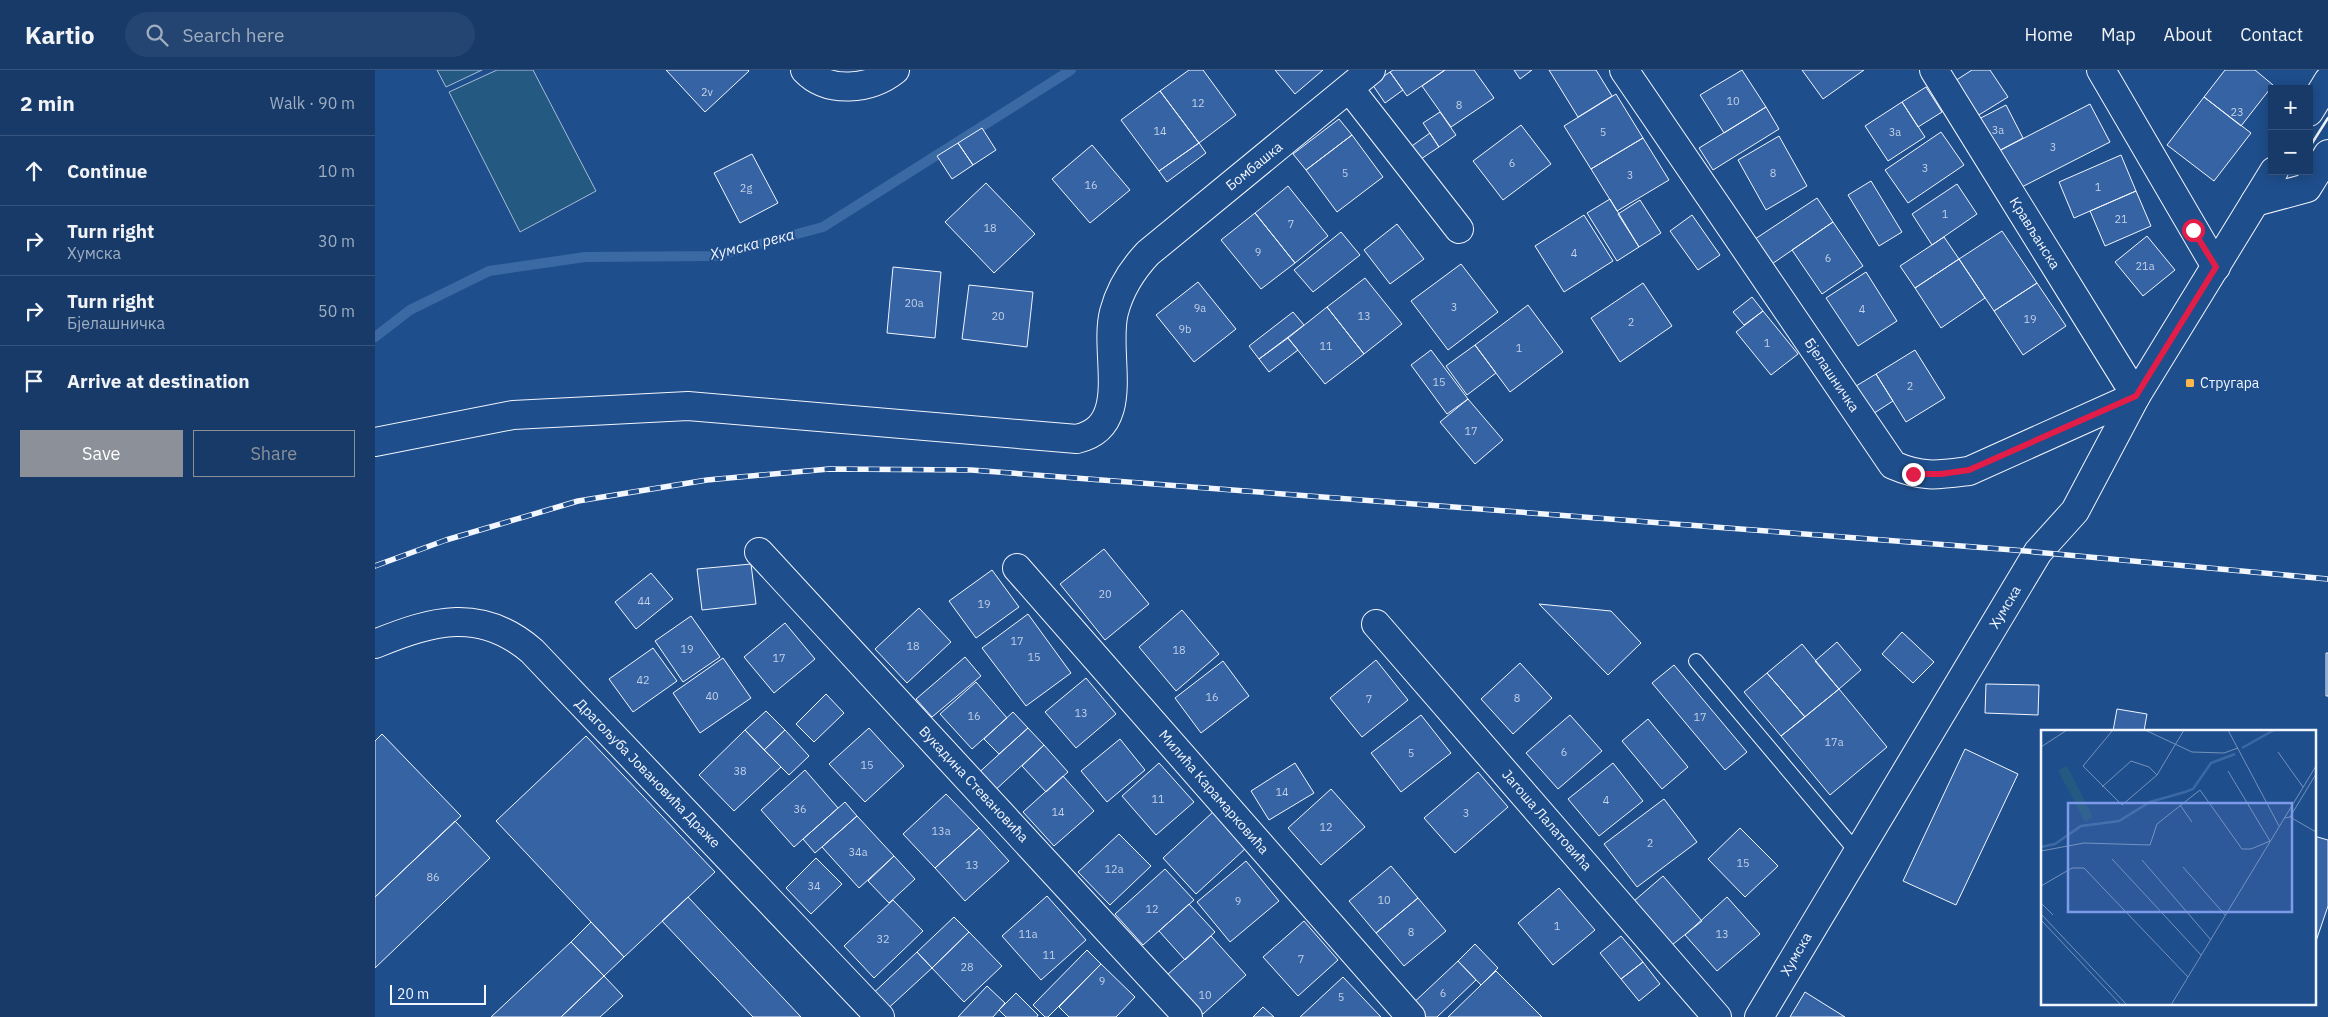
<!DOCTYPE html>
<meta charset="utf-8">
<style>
:root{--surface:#173a69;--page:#244571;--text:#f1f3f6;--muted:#9eadc0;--line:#36547d;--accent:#8c9099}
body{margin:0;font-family:"IBM Plex Sans",sans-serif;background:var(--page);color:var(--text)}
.controls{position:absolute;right:15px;top:15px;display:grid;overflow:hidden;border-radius:0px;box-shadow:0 2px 12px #0003}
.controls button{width:45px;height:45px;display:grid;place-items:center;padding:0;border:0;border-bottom:1px solid var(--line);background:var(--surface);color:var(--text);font:25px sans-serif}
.scale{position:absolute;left:15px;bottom:12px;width:96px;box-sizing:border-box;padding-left:5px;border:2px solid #f2f6ff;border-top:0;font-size:14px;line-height:18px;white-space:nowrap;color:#f2f6ff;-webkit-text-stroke:4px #1f4e8c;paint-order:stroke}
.stop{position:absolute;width:15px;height:15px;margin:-11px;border:4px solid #e11d48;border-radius:50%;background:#fff}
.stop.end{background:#e11d48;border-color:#fff;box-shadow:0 1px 5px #0008}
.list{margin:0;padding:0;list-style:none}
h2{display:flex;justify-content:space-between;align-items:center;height:65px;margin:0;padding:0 20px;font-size:21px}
h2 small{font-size:16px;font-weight:400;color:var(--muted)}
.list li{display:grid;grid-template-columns:32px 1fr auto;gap:15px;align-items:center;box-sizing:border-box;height:70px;padding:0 20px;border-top:1px solid var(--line)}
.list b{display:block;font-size:19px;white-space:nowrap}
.list p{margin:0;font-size:16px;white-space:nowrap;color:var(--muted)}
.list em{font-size:16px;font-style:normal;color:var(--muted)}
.actions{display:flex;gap:10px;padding:15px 20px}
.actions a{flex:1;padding:11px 0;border:1px solid var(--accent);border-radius:0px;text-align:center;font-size:18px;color:var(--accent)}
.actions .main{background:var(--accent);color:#fff}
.icon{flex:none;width:28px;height:28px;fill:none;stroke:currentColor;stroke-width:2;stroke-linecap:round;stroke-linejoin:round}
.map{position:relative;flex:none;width:1953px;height:947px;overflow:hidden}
header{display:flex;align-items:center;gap:30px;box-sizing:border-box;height:70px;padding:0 25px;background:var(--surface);border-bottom:1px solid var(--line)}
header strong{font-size:24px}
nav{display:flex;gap:28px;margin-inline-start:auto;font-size:18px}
.search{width:350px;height:45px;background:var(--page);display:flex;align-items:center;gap:12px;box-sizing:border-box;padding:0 18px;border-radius:28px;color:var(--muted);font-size:19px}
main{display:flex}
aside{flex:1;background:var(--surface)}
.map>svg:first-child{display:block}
.green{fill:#245a82;stroke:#a8bbd7}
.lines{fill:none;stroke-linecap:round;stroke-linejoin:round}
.stream{stroke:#3b69a3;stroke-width:10}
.building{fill:#3563a3;stroke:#f2f6ff}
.lane-casing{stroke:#f2f6ff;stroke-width:16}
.street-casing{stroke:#f2f6ff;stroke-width:30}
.secondary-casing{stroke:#f2f6ff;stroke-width:30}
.lane{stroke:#1f4e8c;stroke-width:14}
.street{stroke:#1f4e8c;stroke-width:28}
.secondary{stroke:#1f4e8c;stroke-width:28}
.rail-casing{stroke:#f2f6ff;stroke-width:5.5}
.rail{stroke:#1f4e8c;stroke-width:4;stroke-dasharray:11;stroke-linecap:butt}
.wall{stroke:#f2f6ff;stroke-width:2.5}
.route{stroke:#e11d48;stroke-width:6}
.poi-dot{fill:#ffb74d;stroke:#1f4e8c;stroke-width:2}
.labels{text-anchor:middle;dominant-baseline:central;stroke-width:4;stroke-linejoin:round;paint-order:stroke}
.number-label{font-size:11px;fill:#c3d1e8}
.street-label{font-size:14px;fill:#f2f6ff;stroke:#1f4e8c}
.poi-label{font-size:14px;fill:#f2f6ff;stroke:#1f4e8c;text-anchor:start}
.water-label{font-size:15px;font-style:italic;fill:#f2f6ff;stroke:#1f4e8c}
.inset-river{fill:none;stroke:#3b69a3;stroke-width:2.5}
.inset-road{fill:none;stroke:#7391ba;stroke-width:1}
.view{fill:#7d9aea;fill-opacity:0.15;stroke:#7d9aea;stroke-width:2.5}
.inset-edge{fill:none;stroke:#f2f6ff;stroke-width:2.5}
</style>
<header>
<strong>Kartio</strong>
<div class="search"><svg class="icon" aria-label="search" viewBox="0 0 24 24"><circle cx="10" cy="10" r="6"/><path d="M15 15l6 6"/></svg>Search here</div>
<nav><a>Home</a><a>Map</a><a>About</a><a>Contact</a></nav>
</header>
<main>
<aside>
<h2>2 min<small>Walk · 90 m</small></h2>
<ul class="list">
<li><svg class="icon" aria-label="ahead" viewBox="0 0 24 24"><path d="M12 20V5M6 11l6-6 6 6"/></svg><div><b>Continue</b></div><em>10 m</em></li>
<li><svg class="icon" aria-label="right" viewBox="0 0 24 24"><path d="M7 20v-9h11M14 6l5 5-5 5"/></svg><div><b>Turn right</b><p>Хумска</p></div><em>30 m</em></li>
<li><svg class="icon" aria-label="right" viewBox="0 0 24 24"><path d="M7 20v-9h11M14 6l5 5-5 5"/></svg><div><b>Turn right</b><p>Бјелашничка</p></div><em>50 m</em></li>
<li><svg class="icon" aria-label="arrive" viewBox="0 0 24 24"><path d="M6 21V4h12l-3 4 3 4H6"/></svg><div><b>Arrive at destination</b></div></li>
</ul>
<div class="actions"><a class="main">Save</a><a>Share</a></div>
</aside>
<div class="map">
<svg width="1953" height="947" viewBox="0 0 1953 947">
<rect width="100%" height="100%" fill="#1f4e8c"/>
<path class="green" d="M62 0H107L71 17Z
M122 0H158L221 121 145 162 74 22Z"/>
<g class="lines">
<path class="stream" d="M0 267 35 240 114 201 210 187 340 186 448 157 696 0"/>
</g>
<path class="building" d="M291 0H373L374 1 330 42Z
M814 0H828L861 45 824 73 785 21Z
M900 0H948L920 24Z
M1018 0H1070L1032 26 1015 2Z
M1070 0H1099L1119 28 1076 57 1047 16Z
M1139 0H1157L1145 9Z
M1174 0H1221L1237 26 1203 47Z
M1367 0 1391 37 1349 63 1325 25Z
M1427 0H1489L1448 29Z
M1597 0H1615L1633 27 1594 51 1572 16Z
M1850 0H1880L1898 15 1866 56 1829 27Z
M1015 2 1028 20 1010 33 997 14Z
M1551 17 1567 42 1543 57 1527 32Z
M785 21 824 73 784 101 746 50Z
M1241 24 1268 68 1216 99 1189 56Z
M1829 27 1876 63 1839 111 1792 75Z
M1527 32 1550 67 1513 91 1490 56Z
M1715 34 1735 72 1641 120 1622 82Z
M1631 35 1648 68 1616 85 1598 52Z
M1391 37 1404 59 1338 100 1324 78Z
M1065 42 1081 65 1064 77 1048 53Z
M964 49 977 65 931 100 918 84Z
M1146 55 1176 94 1128 130 1098 91Z
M607 58 621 80 598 95 583 73Z
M1566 62 1589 95 1533 133 1510 100Z
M1055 63 1064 77 1043 91 1034 78Z
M977 65 1008 107 962 142 931 100Z
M1404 66 1432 116 1391 140 1363 90Z
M1268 68 1294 110 1242 141 1216 99Z
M583 73 598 95 577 109 562 86Z
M824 73 831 83 792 112 784 101Z
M717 75 755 120 715 153 677 109Z
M377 84 403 133 365 153 339 103Z
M1746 85 1761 121 1699 148 1684 112Z
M1496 111 1527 162 1504 176 1473 125Z
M611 113 660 164 619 203 570 152Z
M1582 114 1602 144 1557 175 1537 144Z
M913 116 953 166 920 193 880 143Z
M1761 121 1776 156 1730 176 1715 141Z
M1442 128 1458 152 1394 196 1377 171Z
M1235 129 1264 177 1242 191 1212 143Z
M1265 130 1286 163 1264 177 1243 144Z
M880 143 920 193 886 219 846 170Z
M1209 145 1238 191 1189 222 1160 176Z
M1317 145 1345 185 1323 200 1295 161Z
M1458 152 1488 196 1447 224 1417 180Z
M1022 154 1049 189 1015 214 989 180Z
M1627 161 1662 213 1619 241 1584 189Z
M966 162 985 185 938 222 919 200Z
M1772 166 1800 200 1768 226 1740 192Z
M1569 167 1584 189 1540 218 1525 196Z
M1584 189 1610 228 1566 258 1540 218Z
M1086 194 1123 242 1073 280 1036 231Z
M518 197 566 202 560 268 512 263Z
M1491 202 1522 251 1483 276 1451 228Z
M990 208 1027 254 989 284 952 237Z
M823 212 861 259 819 292 781 245Z
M1268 213 1297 256 1245 292 1216 248Z
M1662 213 1691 256 1648 285 1619 241Z
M594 215 658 222 652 277 587 269Z
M1377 227 1388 241 1369 255 1358 242Z
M1153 235 1188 282 1135 322 1100 275Z
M952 237 989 284 950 314 913 268Z
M1388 241 1423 284 1396 305 1361 262Z
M918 242 929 255 884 289 874 276Z
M913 268 923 280 894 302 884 289Z
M1100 275 1121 303 1092 325 1071 296Z
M1056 280 1093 329 1072 344 1036 295Z
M1540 280 1570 328 1531 352 1501 304Z
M1501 304 1518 331 1493 347 1476 319Z
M1093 329 1128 370 1100 394 1065 352Z
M729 479 774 534 730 570 685 514Z
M376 494 381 534 327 540 322 499Z
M617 500 644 537 601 568 574 531Z
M276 503 298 529 261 559 240 532Z
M1164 534 1236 541 1266 573 1233 605Z
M544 538 576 572 532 613 500 579Z
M807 540 844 584 801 621 764 577Z
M653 544 696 603 651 636 607 578Z
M316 546 345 587 308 612 280 571Z
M410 553 440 589 399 623 369 587Z
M1527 562 1559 592 1538 613 1507 584Z
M1462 572 1486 600 1464 619 1440 591Z
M1427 574 1464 619 1430 647 1392 603Z
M278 578 302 611 258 642 234 609Z
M1951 583H1953V626H1951Z
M590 587 606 606 557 647 541 629Z
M348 588 376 628 325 663 298 623Z
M1001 590 1033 630 987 667 955 628Z
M848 591 874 626 826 663 800 628Z
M1145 593 1177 628 1138 664 1106 629Z
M1299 595 1372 682 1350 700 1277 613Z
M1392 603 1430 647 1406 666 1369 622Z
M711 608 741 644 701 678 670 642Z
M601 612 632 648 597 679 565 644Z
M1611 614 1664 615 1663 645 1610 643Z
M1464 619 1512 677 1455 725 1406 666Z
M451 624 469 643 439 672 421 654Z
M1742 639 1772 644 1769 661H1738Z
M391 641 410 660 389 680 370 660Z
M638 642 653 658 624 684 609 669Z
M1046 645 1076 683 1026 722 996 683Z
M1195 645 1227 681 1183 719 1151 683Z
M1273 649 1313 697 1287 719 1247 671Z
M494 658 529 696 490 732 454 694Z
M653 658 669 675 616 724 599 707Z
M370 660 406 697 359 741 324 705Z
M410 660 434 686 414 705 389 680Z
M7 664 86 746 0 827V671Z
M211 666 340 802 249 887 121 751Z
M745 669 770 700 732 732 706 701Z
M669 675 693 702 671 722 647 696Z
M1590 679 1643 704 1581 835 1528 811Z
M784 693 819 732 781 765 747 726Z
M920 693 939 723 894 750 876 721Z
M1238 693 1268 731 1224 766 1193 729Z
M430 700 463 738 419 777 386 740Z
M1103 702 1133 737 1080 783 1049 748Z
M688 706 719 741 679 776 648 742Z
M956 719 990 757 946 795 913 758Z
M571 724 604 758 560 798 528 764Z
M1289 729 1322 772 1262 817 1229 774Z
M470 732 482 746 440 783 428 769Z
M838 742 871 778 821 824 788 788Z
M482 746 519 786 484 818 447 777Z
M80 751 115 788 0 898V827Z
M604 758 634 791 590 831 560 798Z
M1365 758 1403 796 1370 827 1333 789Z
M744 764 776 796 735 835 703 802Z
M1939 766 1953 770V836L1939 877Z
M519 786 540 809 514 833 493 811Z
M441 788 467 814 436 844 411 818Z
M871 791 904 831 855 872 822 832Z
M1016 796 1043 828 1001 863 974 831Z
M790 799 819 830 768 875 740 844Z
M1288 806 1327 851 1297 875 1259 831Z
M1184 818 1220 860 1178 895 1143 853Z
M672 826 711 870 666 910 627 866Z
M313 827 426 947H378L287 851Z
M1352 827 1385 864 1342 901 1310 865Z
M1043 828 1071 861 1029 896 1001 863Z
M518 830 548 861 499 908 469 876Z
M814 834 840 862 810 890 784 861Z
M579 847 594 862 557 898 542 882Z
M929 851 963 890 923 926 888 887Z
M216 852 249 887 229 906 196 872Z
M594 862 627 896 589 932 557 898Z
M836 866 871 905 828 944 792 905Z
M1246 866 1268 892 1246 909 1225 883Z
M196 872 229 906 186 947H116Z
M1100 874 1123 898 1106 915 1083 891Z
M712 880 726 894 673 947H670L658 935Z
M542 882 557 898 507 944 493 928Z
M1083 891 1101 910 1062 947H1044L1034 937Z
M1268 892 1285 914 1264 931 1246 909Z
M726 894 760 927 741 947H694L684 937Z
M1121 901 1167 947H1073L1106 915Z
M229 906 248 926 225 947H186Z
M968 907 1006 947H925Z
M612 916 630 933 618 947H583Z
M1430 922 1470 947H1415Z
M641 923 663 945 662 947H631L624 940Z
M888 937 899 947H878Z"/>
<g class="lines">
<g class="lane-casing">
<path id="lane" d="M1321 591 1482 782"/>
</g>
<g class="street-casing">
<path id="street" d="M430 0C453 24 495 20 520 0
M1249 0 1518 395C1548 408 1563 405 1594 401L1761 326 1559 0
M1726 0 1841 197
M974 18 1084 159
M1880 132 1932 118 1953 84
M0 372 138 345 313 336 702 369C759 356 728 284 739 242 745 219 757 200 773 183L996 0
M384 482 813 947
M642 498 1036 947
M1001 554 1342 947
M0 574C58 550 106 537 157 581L505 947"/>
</g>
<g class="secondary-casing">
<path id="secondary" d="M1934 42 1953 11
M1384 947 1663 482 1700 441 1761 326 1899 101"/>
</g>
<use href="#lane" class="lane"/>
<use href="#street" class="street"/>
<use href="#secondary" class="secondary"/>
<g class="rail-casing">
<path id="rail" d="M0 496 71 470 203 431 332 410 454 399 596 400 1639 480 1953 509"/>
</g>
<use href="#rail" class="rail"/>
<path class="wall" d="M1934 78 1953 48"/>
</g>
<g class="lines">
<path class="route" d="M1538 404H1566L1594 400 1761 326 1841 197 1818 160"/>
</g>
<rect class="poi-dot" x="1810" y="308" width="10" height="10" rx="2.5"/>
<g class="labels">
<g class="number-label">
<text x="332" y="22">2v</text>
<text x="1358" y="31">10</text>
<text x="823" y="33">12</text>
<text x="1084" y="35">8</text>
<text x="1862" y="42">23</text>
<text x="1623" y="60">3a</text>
<text x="785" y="61">14</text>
<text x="1228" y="62">5</text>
<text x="1520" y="62">3a</text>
<text x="1678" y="77">3</text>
<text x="1137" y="93">6</text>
<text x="1550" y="98">3</text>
<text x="970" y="103">5</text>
<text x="1398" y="103">8</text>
<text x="1255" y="105">3</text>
<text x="716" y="115">16</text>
<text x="1723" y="117">1</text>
<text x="371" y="118">2g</text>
<text x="1570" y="144">1</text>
<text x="1746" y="149">21</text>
<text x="916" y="154">7</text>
<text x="615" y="158">18</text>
<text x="883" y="182">9</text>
<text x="1199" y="183">4</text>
<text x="1453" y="188">6</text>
<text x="1770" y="196">21a</text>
<text x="539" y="233">20a</text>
<text x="1079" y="237">3</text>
<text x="825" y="238">9a</text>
<text x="1487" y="239">4</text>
<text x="623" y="246">20</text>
<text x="989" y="246">13</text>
<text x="1655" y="249">19</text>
<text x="1256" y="252">2</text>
<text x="810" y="259">9b</text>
<text x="1392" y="273">1</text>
<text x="951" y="276">11</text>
<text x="1144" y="278">1</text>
<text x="1064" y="312">15</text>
<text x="1535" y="316">2</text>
<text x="1096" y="361">17</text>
<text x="730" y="524">20</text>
<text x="269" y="531">44</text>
<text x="609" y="534">19</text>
<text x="642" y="571">17</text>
<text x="538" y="576">18</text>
<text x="312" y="579">19</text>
<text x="804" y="580">18</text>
<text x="659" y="587">15</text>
<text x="404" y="588">17</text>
<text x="268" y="610">42</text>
<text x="337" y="626">40</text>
<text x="837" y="627">16</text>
<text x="1142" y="628">8</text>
<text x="994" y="629">7</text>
<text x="706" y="643">13</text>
<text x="599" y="646">16</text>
<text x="1325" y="647">17</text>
<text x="1459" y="672">17a</text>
<text x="1189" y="682">6</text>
<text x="1036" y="683">5</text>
<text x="492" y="695">15</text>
<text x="365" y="701">38</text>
<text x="907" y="722">14</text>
<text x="783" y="729">11</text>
<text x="1231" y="730">4</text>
<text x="425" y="739">36</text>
<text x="683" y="742">14</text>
<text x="1091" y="743">3</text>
<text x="951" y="757">12</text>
<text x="566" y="761">13a</text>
<text x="1275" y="773">2</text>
<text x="483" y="782">34a</text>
<text x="1368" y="793">15</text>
<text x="597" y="795">13</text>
<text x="739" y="799">12a</text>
<text x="58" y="807">86</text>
<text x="439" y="816">34</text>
<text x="1009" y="830">10</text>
<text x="863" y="831">9</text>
<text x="777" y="839">12</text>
<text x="1182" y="856">1</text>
<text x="1036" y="862">8</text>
<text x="653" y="864">11a</text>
<text x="1347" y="864">13</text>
<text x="508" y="869">32</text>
<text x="674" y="885">11</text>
<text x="926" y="889">7</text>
<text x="592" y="897">28</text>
<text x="727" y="911">9</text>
<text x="1068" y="923">6</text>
<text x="830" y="925">10</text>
<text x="966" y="927">5</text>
</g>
<g class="street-label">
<text transform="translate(879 96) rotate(-39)">Бомбашка</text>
<text transform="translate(1660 163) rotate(58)">Крављанска</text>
<text transform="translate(1457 305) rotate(56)">Бјелашничка</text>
<text transform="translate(1630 537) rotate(-59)">Хумска</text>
<text transform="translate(273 703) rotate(46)">Драгољуба Јовановића Драже</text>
<text transform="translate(599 714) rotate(47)">Вукадина Стевановића</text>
<text transform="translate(839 722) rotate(49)">Милића Карамарковића</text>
<text transform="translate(1172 750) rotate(49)">Јагоша Лалатовића</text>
<text transform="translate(1421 884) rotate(-60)">Хумска</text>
</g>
<g class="poi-label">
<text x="1825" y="313">Стругара</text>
</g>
<g class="water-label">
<text transform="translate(377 174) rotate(-14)">Хумска река</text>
</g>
</g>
<g transform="translate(1666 660)">
<rect width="275" height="275" fill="#1f4e8c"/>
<path d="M26 36 52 87 44 92 17 40Z" fill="#245a82"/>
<path class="inset-river" d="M201 18 233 0M0 117 14 114 40 96 78 91 109 72 144 62 152 59 170 33 194 24"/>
<path class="inset-road" d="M72 0 42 36 81 75 116 45 143 0M104 0 151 22 183 23 197 18M187 0 238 96M0 17 26 0M237 22 262 57M61 57 90 31 108 37 116 45M139 75 151 92M249 87 275 102M243 88 249 87 275 44M0 121 43 113 109 115 116 94 159 60 201 119H210L229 111 187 41M71 129 160 225M101 130 170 210M142 137 184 185M0 156 31 138H43L147 247M0 173 12 185M0 184 86 275M0 190 80 275M130 275 275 36"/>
<path class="view" d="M27 73H251V182H27Z"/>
<rect width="275" height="275" class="inset-edge"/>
</g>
</svg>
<div class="controls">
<button>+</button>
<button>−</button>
</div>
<div class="scale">20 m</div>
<div class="stop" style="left:1818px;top:160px"></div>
<div class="stop end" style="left:1538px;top:404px"></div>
</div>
</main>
